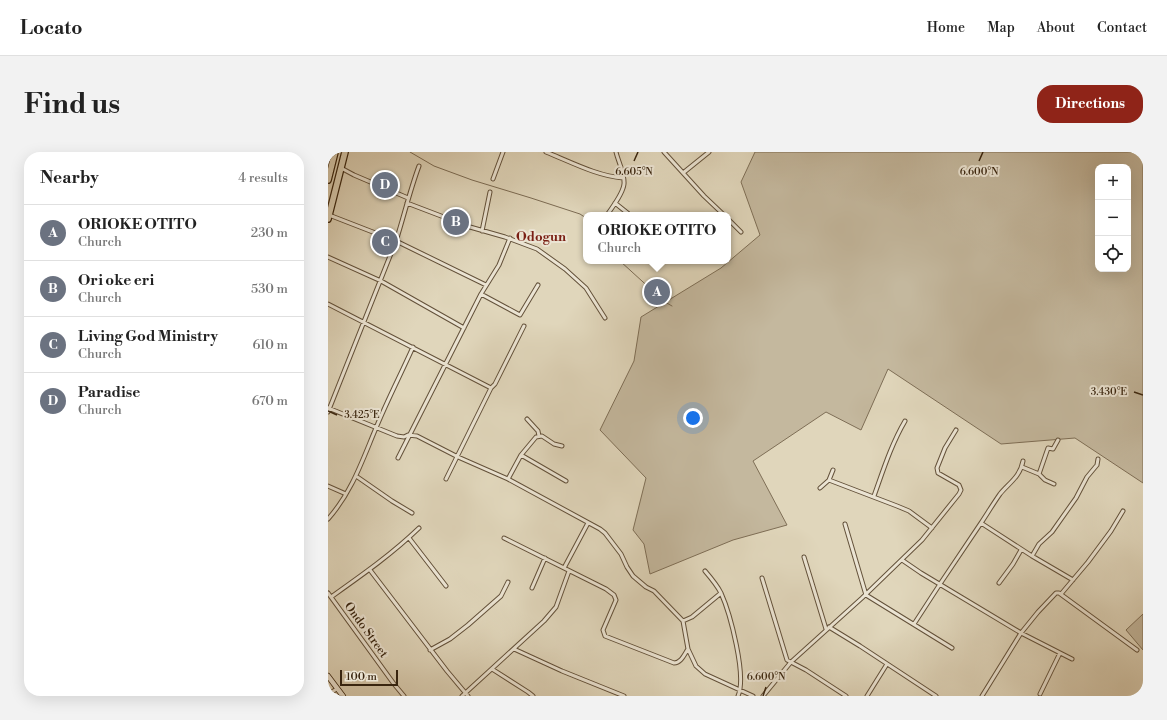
<!DOCTYPE html>
<meta charset="utf-8">
<style>
:root{--surface:#fff;--page:#f2f2f2;--text:#222;--muted:#767676;--line:#e0e0e0;--accent:#8f2418}
body{margin:0;font-family:"Libre Bodoni",serif;background:var(--page);color:var(--text)}
.controls{position:absolute;right:12px;top:12px;display:grid;overflow:hidden;border-radius:8px;box-shadow:0 4px 16px #0002}
.controls button{width:36px;height:36px;display:grid;place-items:center;padding:0;border:0;border-bottom:1px solid var(--line);background:var(--surface);color:var(--text);font:20px sans-serif}
.scale{position:absolute;left:12px;bottom:10px;width:58px;box-sizing:border-box;padding-left:4px;border:2px solid #39250f;border-top:0;font-size:11px;line-height:14px;white-space:nowrap;color:#39250f;-webkit-text-stroke:3px #ebe4d3;paint-order:stroke}
.you{position:absolute;left:365px;top:266px;width:14px;height:14px;margin:-10px;border:3px solid #fff;border-radius:50%;background:#1a73e8;box-shadow:0 0 0 6px #1a73e833}
.badge{display:grid;place-items:center;width:26px;height:26px;border-radius:50%;background:var(--accent);color:#fff;font-size:13px;font-weight:700}
.pin{position:absolute;translate:-50% -50%;border:2px solid #fff;box-shadow:0 1px 4px #0006}
.popup{position:absolute;left:255px;top:60px;width:148px;height:52px;box-sizing:border-box;display:grid;place-content:center;border-radius:8px;background:var(--surface);filter:drop-shadow(0 1px 3px #0005);font-size:13px;white-space:nowrap;color:var(--muted)}
.popup b{font-size:15px;color:var(--text)}
.popup::after{content:'';position:absolute;left:50%;top:100%;margin-left:-8px;border:8px solid transparent;border-top-color:var(--surface)}
.list{margin:0;padding:0;list-style:none}
h2{display:flex;justify-content:space-between;align-items:center;height:52px;margin:0;padding:0 16px;font-size:17px}
h2 small{font-size:13px;font-weight:400;color:var(--muted)}
.list li{display:grid;grid-template-columns:26px 1fr auto;gap:12px;align-items:center;box-sizing:border-box;height:56px;padding:0 16px;border-top:1px solid var(--line)}
.list b{display:block;font-size:15px;white-space:nowrap}
.list p{margin:0;font-size:13px;white-space:nowrap;color:var(--muted)}
.list em{font-size:13px;font-style:normal;color:var(--muted)}
.icon{flex:none;width:22px;height:22px;fill:none;stroke:currentColor;stroke-width:2;stroke-linecap:round;stroke-linejoin:round}
.map{position:relative;flex:none;width:815px;height:544px;overflow:hidden;border-radius:16px}
header{display:flex;align-items:center;gap:24px;box-sizing:border-box;height:56px;padding:0 20px;background:var(--surface);border-bottom:1px solid var(--line)}
header strong{font-size:19px}
nav{display:flex;gap:22px;margin-inline-start:auto;font-size:14px}
.intro{display:flex;align-items:center;justify-content:space-between;box-sizing:border-box;height:96px;padding:0 24px}
h1{margin:0;font-size:28px}
.button{padding:10px 18px;border-radius:16px;background:var(--accent);color:#fff;font-size:14px;font-weight:700}
main{display:flex;gap:24px;padding:0 24px}
aside{flex:1;background:var(--surface);border-radius:16px;box-shadow:0 4px 16px #0002}
.map>svg:first-child{display:block}
.green{fill:#c4b89e;stroke:#7e6e56;fill-rule:evenodd}
.lines{fill:none;stroke-linecap:round;stroke-linejoin:round}
.stream{stroke:#7b6b53;stroke-width:1}
.street-casing{stroke:#63513a;stroke-width:5}
.secondary-casing{stroke:#39250f;stroke-width:6}
.highway-casing{stroke:#39250f;stroke-width:8}
.street{stroke:#ebe4d3;stroke-width:3}
.secondary{stroke:#ebe4d3;stroke-width:4.5}
.highway{stroke:#e0d6bb;stroke-width:5.5}
.ticks{fill:none;stroke:#39250f;stroke-width:1.5}
.labels{text-anchor:middle;dominant-baseline:central;stroke-width:4;stroke-linejoin:round;paint-order:stroke}
.street-label{font-size:12px;fill:#39250f;stroke:#ebe4d3}
.neighbourhood-label{font-size:13px;font-weight:bold;fill:#7a1f14;stroke:#ebe4d3}
.ticks-label{font-size:10px;text-anchor:middle;fill:#39250f;stroke:#ebe4d3;stroke-width:4;stroke-linejoin:round;paint-order:stroke}
</style>
<header>
<strong>Locato</strong>
<nav><a>Home</a><a>Map</a><a>About</a><a>Contact</a></nav>
</header>
<div class="intro"><h1>Find us</h1><a class="button">Directions</a></div>
<main>
<aside>
<h2>Nearby<small>4 results</small></h2>
<ul class="list">
<li><span class="badge" style="background:#6b7280">A</span><div><b>ORIOKE OTITO</b><p>Church</p></div><em>230 m</em></li>
<li><span class="badge" style="background:#6b7280">B</span><div><b>Ori oke eri</b><p>Church</p></div><em>530 m</em></li>
<li><span class="badge" style="background:#6b7280">C</span><div><b>Living God Ministry</b><p>Church</p></div><em>610 m</em></li>
<li><span class="badge" style="background:#6b7280">D</span><div><b>Paradise</b><p>Church</p></div><em>670 m</em></li>
</ul>
</aside>
<div class="map">
<svg width="815" height="544" viewBox="0 0 815 544">
<rect width="100%" height="100%" fill="#e0d6bb"/>
<filter id="stains"><feTurbulence type="fractalNoise" baseFrequency=".005" numOctaves="4"/><feColorMatrix values="0 0 0 0 .2 0 0 0 0 .09 0 0 0 0 .02 0 0 0 .5 -.17"/></filter>
<radialGradient id="worn" r=".72"><stop offset=".6" stop-color="#630" stop-opacity="0"/><stop offset="1" stop-color="#630" stop-opacity=".3"/></radialGradient>
<path class="green" d="M427 0H815V331L747 286 673 292 560 217 533 278 498 260 425 309 459 373 405 388 322 422 316 392 305 378 318 326 272 278 306 209 313 165 393 116 432 83 413 30ZM770 15H800V117H770Z
M815 462V498L798 478Z"/>
<g class="lines">
<path class="stream" d="M82 0 106 14 144 28 203 46 252 62 258 66
M292 109 337 150 344 154"/>
<g class="street-casing">
<path id="street" d="M218 0C243 10 269 24 295 26
M336 0 376 44 396 63
M13 16 26 23 80 46
M355 21 381 0
M165 27 175 0
M79 51 142 75 177 85 209 97 237 117 258 136 277 166
M287 51 302 63
M1 63 68 89 158 133
M279 63C285 54 295 42 296 32 297 22 290 9 288 0
M400 67 413 80
M154 79 162 40
M0 105 53 129 136 176
M153 142 192 163 210 133
M0 152 163 236
M0 256 69 284 76 285 80 283 89 284 130 305 180 327 272 377 277 381 293 402 299 415 305 424 318 435 326 439 355 469 360 497 368 514 377 522 425 544
M0 260 68 89C76 64 82 38 91 14
M199 267 210 279 211 284
M193 303 238 329
M70 306 153 142 171 113 182 86
M694 315 711 322 720 296 725 297 730 288
M711 322 717 328 726 332
M28 324 64 349 84 361
M118 327 163 236 167 232 196 174
M180 327 193 303 208 285 214 284 226 292 234 294
M501 328 569 354 581 359 604 376
M0 334 18 342
M492 336 501 328 505 318
M546 344C555 319 563 293 577 269
M0 367C24 340 34 309 48 276 59 249 73 222 85 195
M653 371C659 362 665 352 672 342 681 331 692 325 695 309
M517 372 538 443 624 496
M81 386 118 434
M176 386 278 437 286 443 288 448 275 478 277 484 346 511C353 511 356 503 360 497
M704 404 745 428
M476 405 498 477
M574 408 593 421 693 481 744 507
M236 416 260 371
M42 418 119 519 140 544
M377 419C383 426 389 433 393 441 402 461 419 524 410 544
M434 426 459 508 478 518 518 544
M671 431 685 412 693 398
M204 436 217 406
M0 441 66 532 76 544
M733 442 760 410 783 379 795 359
M3 445C34 423 64 402 91 376
M355 469 364 465 393 441
M586 472 612 432 653 371 704 404 711 392 724 380 748 346 759 325 769 313 770 307
M501 475 532 494 608 544
M186 497 234 519 296 544
M102 498 122 487 140 473 173 444 180 430
M164 517 200 540 205 544
M0 542 9 537
M712 542 732 501
M134 544 216 469 228 455 241 419
M435 544 463 510 534 446 594 388 631 342 633 338 631 333 610 321 609 316 617 296 628 278
M539 544 559 512
M654 544 693 481 710 460 728 441H731L809 498"/>
</g>
<g class="secondary-casing">
<path id="secondary" d="M0 524 15 544"/>
</g>
<g class="highway-casing">
<path id="highway" d="M0 28 7 0
M0 67 17 0"/>
</g>
<use href="#street" class="street"/>
<use href="#secondary" class="secondary"/>
<use href="#highway" class="highway"/>
</g>
<path class="ticks" d="M306 9 310 0M651 9 655 0M806 240 815 243M0 259 9 263M435 544 438 535"/>
<g class="labels">
<g class="street-label">
<text transform="translate(38 478) rotate(54)">Ondo Street</text>
</g>
<g class="neighbourhood-label">
<text x="213" y="85">Odogun</text>
</g>
</g>
<g class="ticks-label">
<text x="306" y="23">6.605°N</text>
<text x="651" y="23">6.600°N</text>
<text x="781" y="243">3.430°E</text>
<text x="34" y="266">3.425°E</text>
<text x="438" y="528">6.600°N</text>
</g>
<rect width="100%" height="100%" filter="url(#stains)"/>
<rect width="100%" height="100%" fill="url(#worn)"/>
</svg>
<div class="controls">
<button>+</button>
<button>−</button>
<button><svg class="icon" aria-label="locate" viewBox="0 0 24 24"><circle cx="12" cy="12" r="6"/><path d="M12 2v4M12 18v4M2 12h4M18 12h4"/></svg></button>
</div>
<div class="scale">100 m</div>
<div class="you"></div>
<div class="pin badge" style="left:329px;top:140px;background:#6b7280">A</div>
<div class="popup"><b>ORIOKE OTITO</b>Church</div>
<div class="pin badge" style="left:128px;top:70px;background:#6b7280">B</div>
<div class="pin badge" style="left:57px;top:90px;background:#6b7280">C</div>
<div class="pin badge" style="left:57px;top:33px;background:#6b7280">D</div>
</div>
</main>
